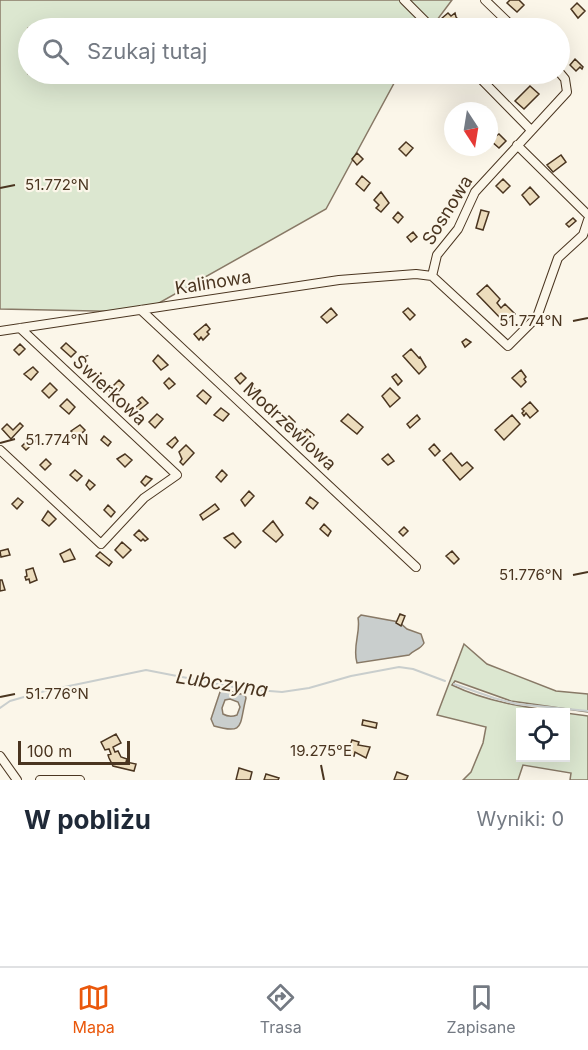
<!DOCTYPE html>
<html lang="pl">
<meta charset="utf-8">
<style>
:root{--surface:#fff;--page:#f6f6f7;--text:#1f2937;--muted:#747a83;--line:#e0e1e3;--accent:#ea580c}
body{margin:0;font-family:Inter,sans-serif;background:var(--page);color:var(--text)}
.controls{position:absolute;right:18px;bottom:18px;display:grid;overflow:hidden;border-radius:0px;box-shadow:0 6px 24px #0002}
.controls button{width:54px;height:54px;display:grid;place-items:center;padding:0;border:0;border-bottom:2px solid var(--line);background:var(--surface);color:var(--text);font:30px sans-serif}
.compass{position:absolute;left:444px;top:102px;width:54px;height:54px;border-radius:50%;background:var(--surface);box-shadow:0 6px 24px #0002;rotate:168deg}
.scale{position:absolute;left:18px;bottom:15px;width:112px;box-sizing:border-box;padding-left:6px;border:3px solid #4a3520;border-top:0;font-size:16px;line-height:21px;white-space:nowrap;color:#4a3520;-webkit-text-stroke:4px #fbf6e9;paint-order:stroke}
.list{margin:0;padding:0;list-style:none}
h2{display:flex;justify-content:space-between;align-items:center;height:78px;margin:0;padding:0 24px;font-size:26px}
h2 small{font-size:20px;font-weight:400;color:var(--muted)}
.icon{flex:none;width:33px;height:33px;fill:none;stroke:currentColor;stroke-width:2;stroke-linecap:round;stroke-linejoin:round}
.map{position:relative;flex:none;width:588px;height:780px;overflow:hidden}
.search{position:absolute;background:var(--surface);box-shadow:0 6px 24px #0002;left:18px;right:18px;top:18px;height:66px;display:flex;align-items:center;gap:15px;box-sizing:border-box;padding:0 21px;border-radius:33px;color:var(--muted);font-size:22px}
.sheet{height:186px;background:var(--surface)}
nav{display:flex;justify-content:space-around;align-items:center;box-sizing:border-box;height:84px;border-top:2px solid var(--line);background:var(--surface);font-size:16px;color:var(--muted)}
nav a{display:grid;justify-items:center;gap:3px}
nav .on{color:var(--accent)}
.map>svg:first-child{display:block}
.green{fill:#dce7d0;stroke:#887966;stroke-width:1.5}
.water{fill:#c9cecd;stroke:#887966;stroke-width:1.5;fill-rule:evenodd}
.lines{fill:none;stroke-linecap:round;stroke-linejoin:round}
.stream{stroke:#c9cecd;stroke-width:2}
.building{fill:#ecdcbc;stroke:#4a3520;stroke-width:1.5}
.minor-casing{stroke:#4a3520;stroke-width:10}
.minor{stroke:#fbf6e9;stroke-width:8}
.ticks{fill:none;stroke:#4a3520;stroke-width:2}
.labels{text-anchor:middle;dominant-baseline:central;stroke-width:4.5;stroke-linejoin:round;paint-order:stroke}
.street-label{font-size:18px;fill:#4a3520;stroke:#fbf6e9}
.water-label{font-size:20px;font-style:italic;fill:#4a3520;stroke:#fbf6e9}
.ticks-label{font-size:15px;text-anchor:middle;fill:#4a3520;stroke:#fbf6e9;stroke-width:4.5;stroke-linejoin:round;paint-order:stroke}
</style>
<div class="map">
<svg width="588" height="780" viewBox="0 0 588 780">
<rect width="100%" height="100%" fill="#fbf6e9"/>
<path class="green" d="M0 0H452L431 28H28V74H399L326 209 143 312 0 309Z
M464 644 487 664 556 691 588 694V712L511 701 455 681 452 685C487 702 524 707 561 712H520V758H566V713L588 716V780H570L571 773 523 765 518 780H463L471 772 483 743 486 727 437 715Z"/>
<path class="water" d="M361 615 399 622 407 629 421 634 424 643C421 649 414 650 409 655L357 663C352 647 361 632 358 618Z
M223 690 245 695 246 698C239 725 245 735 214 726L211 719 220 692ZM230 699 238 702 240 707 237 715C232 717 228 717 223 714L222 708 225 700Z"/>
<g class="lines">
<path class="stream" d="M454 684 494 698 517 704 588 711
M0 708 10 701 45 691 146 670 244 689 282 692 309 688 351 676 399 667 413 669 445 681"/>
</g>
<path class="building" d="M510 0H519L524 5 517 12 507 3Z
M577 3 585 11 578 18 571 9Z
M448 13 451 16 455 13 456 17 461 23 456 28H451L441 19Z
M575 59 583 67 582 69 580 67 576 71 570 65Z
M530 86 539 94 524 109 515 101Z
M499 134 506 141 499 148 490 140Z
M406 142 413 148 406 156 399 149Z
M357 153 363 159 357 165 352 159Z
M561 155 566 162 553 172 547 165Z
M362 176 370 183 364 191 356 184Z
M503 179 510 186 503 193 496 186Z
M530 187 539 197 530 205 522 195Z
M381 192 389 203 381 212 376 208 379 205 374 200Z
M481 210 489 212 483 230 476 228Z
M398 212 403 217 398 223 393 218Z
M573 218 576 221 569 227 566 224Z
M413 232 417 237 411 242 407 237Z
M487 285 500 299 497 303 501 308 505 304 515 314 506 324 477 294Z
M331 308 337 315 327 323 321 317Z
M408 308 415 315 410 320 403 312Z
M206 324 210 329 207 332 209 334 203 340 201 337 199 340 194 334Z
M466 339 471 342 465 347 462 342Z
M66 343 76 352 71 357 61 348Z
M20 344 25 349 19 355 14 350Z
M411 349 419 358 420 357 426 367 419 374 403 356Z
M158 355 168 365 161 370 153 361Z
M33 367 38 372 31 380 24 374Z
M521 370 526 377 524 379 526 382 521 387 512 378Z
M241 373 246 378 240 384 235 378Z
M396 374 402 381 398 385 392 377Z
M169 378 175 384 169 389 164 383Z
M119 380 124 385 115 396 109 390Z
M50 383 57 390 49 398 42 391Z
M254 388 259 393 254 399 249 394Z
M390 388 400 398 390 407 382 396Z
M203 390 211 397 206 404 197 396Z
M142 397 148 403 138 411 135 408 141 403 138 400Z
M67 399 75 407 69 414 60 406Z
M530 402 538 411 530 418 526 413 524 416 522 413 524 411 522 409Z
M221 408 229 414 223 421 214 415Z
M157 414 163 419 155 428 149 422Z
M348 414 363 427 357 434 341 421Z
M417 415 420 419 410 428 407 424Z
M512 415 520 424 504 440 495 430Z
M289 416 295 422 288 429 281 423Z
M20 423 23 426 11 439 2 429 7 424 13 430Z
M80 425 85 430 78 437 71 431Z
M307 429 314 435 306 444 297 435 302 430 305 432Z
M32 436 37 440 26 450 22 446Z
M104 436 111 442 108 446 101 440Z
M175 437 178 441 172 448 167 444Z
M434 444 440 451 435 456 429 449Z
M186 445 194 453 183 465 180 462 182 459 179 452Z
M451 453 462 466 467 462 473 468 460 480 443 460Z
M125 454 132 460 125 467 117 459Z
M388 454 394 461 388 465 382 459Z
M46 459 51 464 45 470 40 465Z
M75 470 82 476 77 481 70 475Z
M222 470 227 475 221 482 216 477Z
M146 476 152 479 145 486 141 482Z
M89 480 95 485 90 490 86 485Z
M249 491 254 496 245 506 241 500Z
M310 497 318 503 313 509 306 503Z
M18 498 23 502 17 509 12 504Z
M215 504 219 509 203 520 200 515Z
M108 505 115 512 111 517 104 510Z
M48 511 56 519 49 526 42 520Z
M273 521 283 535 276 542 263 531Z
M324 524 331 531 328 536 320 529Z
M404 527 408 531 403 536 399 532Z
M139 530 148 539 145 541 143 539 141 541 134 535Z
M233 533 241 542 235 548 224 538Z
M122 542 131 550 123 558 115 550Z
M8 549 10 555 1 557 0 551Z
M70 549 75 559 64 562 60 554Z
M452 551 459 559 454 564 446 556Z
M100 552 112 562 109 566 96 556Z
M33 568 37 580 30 583 29 579 26 580 25 577 27 576 26 570Z
M0 580H2L5 590 0 591Z
M400 614 405 616 401 626 396 623Z
M363 720 377 723 376 728 362 725Z
M116 734 121 743 113 747 115 752 118 751 121 757 127 759 126 762 136 764 134 771 113 766 109 758 108 755 111 754 109 749 105 750 101 742Z
M352 740 359 742 358 745 370 747 366 758 355 752 354 756 347 754Z
M239 768 252 772 250 780H236Z
M397 772 408 776 406 780H394Z
M266 774 279 778 278 780H264Z"/>
<g class="lines">
<g class="minor-casing">
<path id="minor" d="M404 0 432 28
M485 0 514 28
M476 74 531 130
M517 145 588 215
M432 276 508 346 537 317 558 258 583 235 588 220
M432 276 437 255 458 229 475 192 567 92 565 79 560 73
M141 310 416 567
M0 331 339 280 416 274 432 276
M0 450 101 544 144 498 177 475 20 328
M0 756 17 780
M40 780H80"/>
</g>
<use href="#minor" class="minor"/>
</g>
<path class="ticks" d="M0 188 15 185M573 321 588 318M0 443 15 439M573 575 588 572M0 697 15 694M321 765 324 780"/>
<g class="labels">
<g class="street-label">
<text transform="translate(447 210) rotate(-58)">Sosnowa</text>
<text transform="translate(213 282) rotate(-9)">Kalinowa</text>
<text transform="translate(110 390) rotate(43)">Świerkowa</text>
<text transform="translate(290 426) rotate(43)">Modrzewiowa</text>
</g>
<g class="water-label">
<text transform="translate(222 683) rotate(9)">Lubczyna</text>
</g>
</g>
<g class="ticks-label">
<text x="57" y="190">51.772°N</text>
<text x="531" y="326">51.774°N</text>
<text x="57" y="445">51.774°N</text>
<text x="531" y="580">51.776°N</text>
<text x="57" y="699">51.776°N</text>
<text x="321" y="756">19.275°E</text>
</g>
</svg>
<div class="controls">
<button><svg class="icon" aria-label="locate" viewBox="0 0 24 24"><circle cx="12" cy="12" r="6"/><path d="M12 2v4M12 18v4M2 12h4M18 12h4"/></svg></button>
</div>
<svg class="compass" viewBox="-18 -18 36 36"><path d="M0-13l5 13h-10z" fill="#e53935"/><path d="M0 13l5-13h-10z" fill="#747a83"/></svg>
<div class="scale">100 m</div>
<div class="search"><svg class="icon" aria-label="search" viewBox="0 0 24 24"><circle cx="10" cy="10" r="6"/><path d="M15 15l6 6"/></svg>Szukaj tutaj</div>
</div>
<section class="sheet">
<h2>W pobliżu<small>Wyniki: 0</small></h2>
<ul class="list">
</ul>
</section>
<nav>
<a class="on"><svg class="icon" aria-label="map" viewBox="0 0 24 24"><path d="M3 6l6-2 6 2 6-2v14l-6 2-6-2-6 2zM9 4v14M15 6v14"/></svg>Mapa</a>
<a><svg class="icon" aria-label="directions" viewBox="0 0 24 24"><path d="M12 3l9 9-9 9-9-9zM9 14v-3h6M13 9l2 2-2 2"/></svg>Trasa</a>
<a><svg class="icon" aria-label="saved" viewBox="0 0 24 24"><path d="M7 4h10v16l-5-4-5 4z"/></svg>Zapisane</a>
</nav>
